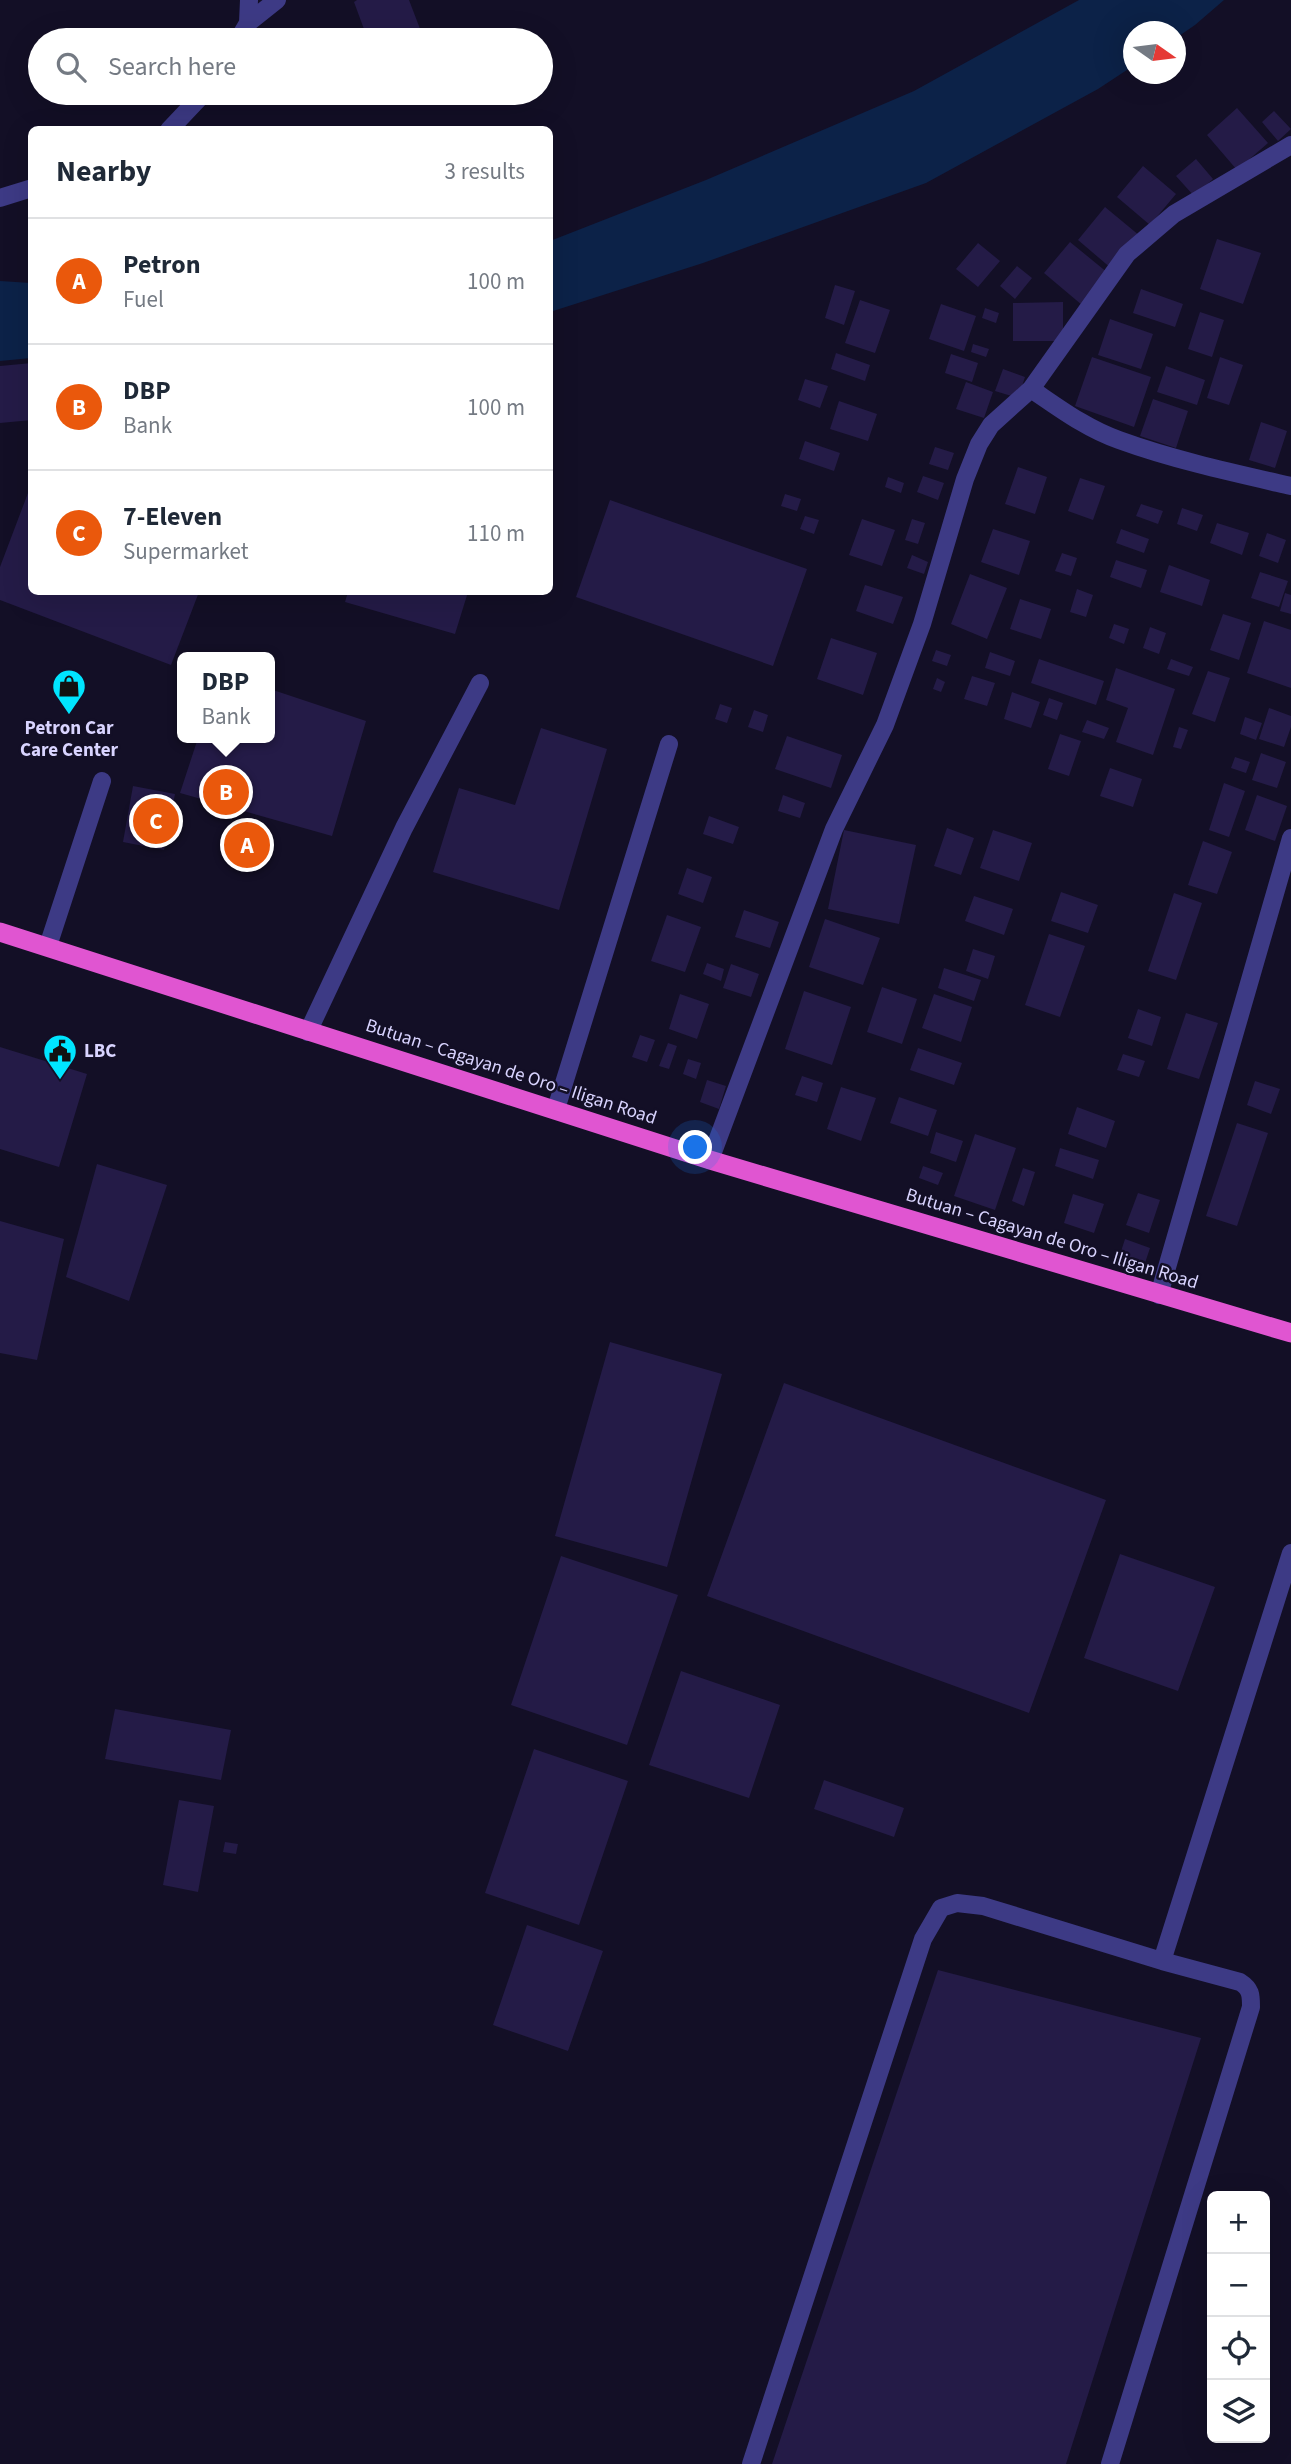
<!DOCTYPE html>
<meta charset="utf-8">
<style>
:root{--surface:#fff;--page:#f6f6f7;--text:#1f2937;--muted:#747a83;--line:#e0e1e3;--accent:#ea580c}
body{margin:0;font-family:"Source Sans 3",sans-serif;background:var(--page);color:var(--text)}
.controls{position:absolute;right:21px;bottom:21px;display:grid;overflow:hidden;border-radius:10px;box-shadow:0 7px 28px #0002}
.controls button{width:63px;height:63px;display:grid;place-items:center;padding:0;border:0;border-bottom:2px solid var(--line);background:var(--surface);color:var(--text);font:35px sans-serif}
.compass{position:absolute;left:1123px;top:21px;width:63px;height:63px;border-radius:50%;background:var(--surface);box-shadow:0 7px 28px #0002;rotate:104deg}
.you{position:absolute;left:696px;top:1148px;width:24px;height:24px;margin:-18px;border:5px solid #fff;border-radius:50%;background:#1a73e8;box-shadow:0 0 0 10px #1a73e833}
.badge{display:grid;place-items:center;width:46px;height:46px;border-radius:50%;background:var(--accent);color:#fff;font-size:23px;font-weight:700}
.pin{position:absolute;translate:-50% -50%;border:4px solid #fff;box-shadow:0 2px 7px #0006}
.popup{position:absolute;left:177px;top:652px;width:98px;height:91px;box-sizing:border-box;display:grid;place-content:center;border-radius:10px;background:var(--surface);filter:drop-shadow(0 2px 5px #0005);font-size:23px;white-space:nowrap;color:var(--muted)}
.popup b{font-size:26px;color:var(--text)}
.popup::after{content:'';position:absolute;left:50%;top:100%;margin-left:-14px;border:14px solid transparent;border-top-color:var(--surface)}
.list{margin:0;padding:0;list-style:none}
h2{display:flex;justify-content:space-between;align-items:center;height:91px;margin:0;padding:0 28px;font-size:30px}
h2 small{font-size:23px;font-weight:400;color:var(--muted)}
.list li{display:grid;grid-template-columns:46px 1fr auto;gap:21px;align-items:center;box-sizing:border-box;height:126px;padding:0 28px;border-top:2px solid var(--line)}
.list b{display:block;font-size:26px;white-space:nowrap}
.list p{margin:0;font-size:23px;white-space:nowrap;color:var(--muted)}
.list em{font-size:23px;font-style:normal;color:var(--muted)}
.icon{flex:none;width:38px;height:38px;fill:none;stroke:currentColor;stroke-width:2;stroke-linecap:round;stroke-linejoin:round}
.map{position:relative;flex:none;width:1291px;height:2464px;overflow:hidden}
.search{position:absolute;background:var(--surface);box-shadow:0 7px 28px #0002;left:28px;top:28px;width:525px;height:77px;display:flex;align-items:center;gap:18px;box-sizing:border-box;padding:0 24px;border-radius:38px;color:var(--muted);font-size:26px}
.panel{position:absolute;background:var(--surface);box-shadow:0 7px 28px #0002;left:28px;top:126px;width:525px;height:469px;border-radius:10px}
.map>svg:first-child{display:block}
.water{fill:#0c2248}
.building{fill:#241b47}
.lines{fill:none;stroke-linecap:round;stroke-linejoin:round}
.service{stroke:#3d3a85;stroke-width:18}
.minor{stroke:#3d3a85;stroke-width:18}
.trunk{stroke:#e055d1;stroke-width:19}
.labels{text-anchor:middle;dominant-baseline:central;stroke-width:5;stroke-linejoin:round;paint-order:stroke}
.poi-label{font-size:19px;font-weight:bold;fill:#d9d4ff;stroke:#130f26}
.street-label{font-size:19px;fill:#d9d4ff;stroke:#130f26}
</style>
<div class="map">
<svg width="1291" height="2464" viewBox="0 0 1291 2464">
<rect width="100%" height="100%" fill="#130f26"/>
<path class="water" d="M1079 0H1224L1195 25 1176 38V32H1134L1133 66 1098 89 926 183 703 263 550 312V241L706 180 914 91Z
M0 281 31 283V358L0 361Z"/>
<path class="building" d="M357 0H409L422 34 406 40H368L354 2Z
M1237 108 1268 143 1237 170 1207 135Z
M1274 111 1291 129 1278 141 1262 122Z
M1196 159 1213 179 1194 196 1176 176Z
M1143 166 1176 194 1150 225 1117 197Z
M1105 207 1140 236 1112 269 1078 240Z
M1217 239 1261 253 1243 304 1200 289Z
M1070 242 1108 273 1082 305 1044 273Z
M978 243 1000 261 978 287 956 269Z
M1017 266 1032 278 1015 299 1000 286Z
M835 285 855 291 844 325 825 318Z
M1141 289 1183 304 1175 327 1133 313Z
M860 300 890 310 875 353 845 343Z
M1063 302V341H1013V303Z
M941 304 976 316 964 351 929 339Z
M985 308 999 313 996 323 982 318Z
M1200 312 1224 320 1212 357 1188 349Z
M1110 319 1153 334 1141 369 1098 355Z
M973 344 989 349 986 357 971 352Z
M836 353 870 365 865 381 831 369Z
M951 354 978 363 972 382 945 373Z
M1092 357 1151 377 1134 427 1075 406Z
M1220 357 1243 365 1229 405 1207 398Z
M32 363V420L0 423V366Z
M1166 366 1205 380 1197 405 1157 392Z
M1003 369 1025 377 1018 398 995 391Z
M805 379 828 386 820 408 798 400Z
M966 382 993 392 984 418 956 409Z
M1153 399 1188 411 1176 448 1140 436Z
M839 401 877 414 868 441 830 429Z
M1261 422 1287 431 1275 468 1249 460Z
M805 441 840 453 834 471 799 459Z
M935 447 954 453 948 470 929 464Z
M1018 467 1047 477 1035 514 1005 504Z
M923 476 944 483 938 500 917 492Z
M888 477 904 483 901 493 885 487Z
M1080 478 1105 486 1093 520 1068 511Z
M31 485 32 592H199L171 665 0 600V567Z
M785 494 801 499 797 511 781 506Z
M610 500 807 569 773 666 576 597Z
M1141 504 1163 511 1158 524 1136 516Z
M1182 508 1203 515 1197 531 1177 524Z
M805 516 819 520 814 534 800 529Z
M862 519 895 530 882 566 849 555Z
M912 519 925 523 918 544 905 540Z
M1217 523 1249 533 1242 555 1210 543Z
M993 529 1030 541 1019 575 981 562Z
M1121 529 1149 539 1144 553 1116 543Z
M1267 533 1286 540 1278 563 1259 556Z
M1062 553 1077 558 1071 576 1055 571Z
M912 555 928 562 924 574 907 568Z
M1116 560 1147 570 1141 588 1110 577Z
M1169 565 1210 580 1202 606 1160 592Z
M1260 572 1288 581 1279 607 1251 598Z
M970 574 1007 588 987 639 951 624Z
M865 585 903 597 893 624 856 611Z
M1077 589 1093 595 1086 617 1070 612Z
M348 592H468L455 634 345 602Z
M1285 593 1291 595V614L1280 611Z
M1020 599 1051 609 1041 639 1010 629Z
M1223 614 1251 623 1239 660 1210 650Z
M1264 621 1291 630V688L1247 673Z
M1114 624 1129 629 1124 644 1109 638Z
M1150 627 1166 633 1159 654 1143 648Z
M831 638 877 653 863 695 817 679Z
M936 650 951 655 947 666 932 661Z
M990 652 1015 661 1010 676 985 668Z
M1039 659 1104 681 1096 705 1031 683Z
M1171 659 1193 667 1189 676 1167 669Z
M1116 668 1175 689 1153 755 1116 742 1128 708 1106 700Z
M1208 671 1230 678 1215 722 1192 714Z
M972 676 995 683 987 706 964 699Z
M937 678 945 682 941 692 933 689Z
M270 689 366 721 332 836 180 793 198 738H270Z
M1012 692 1040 702 1031 728 1004 719Z
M1049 698 1063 703 1057 720 1043 715Z
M720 704 732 708 727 723 715 719Z
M1269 708 1291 716V727L1284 747 1259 739Z
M754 710 768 715 763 732 748 727Z
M1245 717 1262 723 1256 740 1240 734Z
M1087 720 1109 728 1104 739 1082 732Z
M1179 727 1188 730 1181 749 1173 747Z
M541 728 607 749 559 910 433 872 459 788 515 805Z
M1060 734 1081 741 1069 776 1048 769Z
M787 736 842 755 831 788 775 769Z
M1261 753 1286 762 1277 788 1252 780Z
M1235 757 1250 762 1246 773 1231 768Z
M1110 768 1142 779 1133 807 1100 796Z
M1224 783 1245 791 1229 837 1209 830Z
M133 786 175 794 164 850 123 842Z
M783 795 805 803 800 818 778 811Z
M1257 795 1287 806 1275 841 1245 830Z
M709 816 739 827 733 844 703 834Z
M947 828 974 838 961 875 934 866Z
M844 830 916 845 899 924 828 909Z
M993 830 1032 843 1019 881 980 868Z
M1203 841 1232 852 1217 894 1188 885Z
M687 868 712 877 703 903 678 894Z
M1061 892 1098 905 1088 933 1051 921Z
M1174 893 1202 903 1176 980 1148 971Z
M974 896 1013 909 1004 935 965 921Z
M744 910 779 922 770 948 735 937Z
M667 915 701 927 685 972 651 961Z
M825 919 880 938 863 985 809 967Z
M1049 934 1085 946 1060 1017 1025 1005Z
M973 949 995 956 988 979 966 971Z
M707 963 724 969 721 981 703 974Z
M731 964 759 974 751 997 723 988Z
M944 968 981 980 974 1001 938 988Z
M882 987 917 999 902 1044 867 1032Z
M804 991 851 1007 832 1065 785 1049Z
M680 994 709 1004 697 1039 669 1029Z
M934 994 972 1007 961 1042 922 1028Z
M1138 1009 1161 1017 1152 1046 1128 1038Z
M1186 1013 1218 1023 1199 1079 1167 1069Z
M640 1035 655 1040 647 1062 632 1057Z
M668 1043 677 1046 669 1069 659 1066Z
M0 1047 87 1074 59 1167 0 1149Z
M918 1048 962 1063 954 1085 910 1070Z
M1123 1054 1145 1061 1139 1077 1117 1070Z
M688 1059 701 1063 696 1079 683 1074Z
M802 1076 823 1083 817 1102 795 1095Z
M707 1080 726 1086 719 1109 700 1102Z
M1255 1081 1280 1089 1271 1114 1247 1105Z
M841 1087 876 1098 861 1141 827 1129Z
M899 1097 937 1110 928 1136 890 1123Z
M1077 1107 1115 1121 1106 1148 1068 1134Z
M1237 1123 1268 1133 1237 1226 1206 1216Z
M936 1132 963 1141 956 1162 930 1153Z
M975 1134 1016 1148 995 1210 954 1196Z
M1060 1148 1099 1160 1093 1179 1055 1166Z
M97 1164 167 1185 129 1301 66 1277Z
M923 1166 943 1173 938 1185 919 1178Z
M1023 1168 1035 1172 1024 1206 1012 1201Z
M1138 1193 1160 1200 1149 1233 1126 1225Z
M1073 1194 1104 1204 1094 1233 1064 1223Z
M0 1221 64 1239 37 1360 0 1353Z
M1125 1239 1150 1248 1142 1272 1117 1264Z
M610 1342 722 1374 667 1567 555 1536Z
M784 1383 1106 1500 1029 1713 707 1596Z
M1120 1554 1215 1587 1178 1691 1084 1658Z
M561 1556 678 1595 627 1745 511 1705Z
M681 1671 780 1705 749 1798 649 1765Z
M115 1709 231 1730 221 1780 105 1759Z
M534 1749 628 1781 579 1925 485 1893Z
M824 1780 904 1808 894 1837 814 1809Z
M179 1800 214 1806 198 1892 163 1885Z
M225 1842 238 1844 236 1854 223 1852Z
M527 1925 603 1951 568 2051 493 2025Z
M938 1970 1201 2038 1066 2464H772Z"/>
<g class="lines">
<path class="service" d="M248 23 277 0
M238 40 248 23 249 0
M169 130 204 93
M0 198 32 188
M48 946 102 781
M308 1032 404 828 480 683
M556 1109 669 744
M1162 1961 1291 1553
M751 2464 923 1939 941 1908 957 1903 983 1906 1162 1961 1240 1982C1251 1989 1251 1995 1251 2007L1110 2464"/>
<path class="minor" d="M1031 389C1059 408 1087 429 1119 440 1174 460 1234 473 1291 486
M710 1160 834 829 885 725 922 624 965 479 979 444 991 425 1031 389 1127 254 1174 214 1291 145
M1159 1295 1291 838"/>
<path class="trunk" d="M0 932 710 1160 1291 1333"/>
</g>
<defs>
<g id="shop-pin" transform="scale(1.75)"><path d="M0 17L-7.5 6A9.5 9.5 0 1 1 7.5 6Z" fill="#00e5ff" stroke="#130f26"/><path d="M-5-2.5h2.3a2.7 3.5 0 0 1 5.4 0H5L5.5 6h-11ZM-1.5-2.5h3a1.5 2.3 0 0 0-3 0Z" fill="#111"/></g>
<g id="civic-pin" transform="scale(1.75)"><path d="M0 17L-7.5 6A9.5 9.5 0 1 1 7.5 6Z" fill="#00e5ff" stroke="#130f26"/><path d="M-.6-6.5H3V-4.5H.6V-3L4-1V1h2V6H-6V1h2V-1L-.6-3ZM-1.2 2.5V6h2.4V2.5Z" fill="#111"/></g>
</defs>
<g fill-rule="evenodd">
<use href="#shop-pin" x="69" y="686"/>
<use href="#civic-pin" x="60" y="1051"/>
</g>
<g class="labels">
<g class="poi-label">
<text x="69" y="728">Petron Car<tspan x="69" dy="22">Care Center</tspan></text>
<text x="84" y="1051" text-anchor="start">LBC</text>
</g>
<g class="street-label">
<text transform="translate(511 1072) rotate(18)">Butuan – Cagayan de Oro – Iligan Road</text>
<text transform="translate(1052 1239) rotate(17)">Butuan – Cagayan de Oro – Iligan Road</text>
</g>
</g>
</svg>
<div class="controls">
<button>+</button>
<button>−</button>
<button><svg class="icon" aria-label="locate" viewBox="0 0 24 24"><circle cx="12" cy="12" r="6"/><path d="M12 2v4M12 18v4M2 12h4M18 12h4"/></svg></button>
<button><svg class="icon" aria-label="layers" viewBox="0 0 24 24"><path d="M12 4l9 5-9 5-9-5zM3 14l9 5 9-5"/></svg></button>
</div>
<svg class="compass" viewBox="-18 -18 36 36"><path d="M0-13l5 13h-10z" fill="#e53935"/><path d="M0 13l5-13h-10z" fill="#747a83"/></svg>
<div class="you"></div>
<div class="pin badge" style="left:247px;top:845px">A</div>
<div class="pin badge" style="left:226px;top:792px">B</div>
<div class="popup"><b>DBP</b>Bank</div>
<div class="pin badge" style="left:156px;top:821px">C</div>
<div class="search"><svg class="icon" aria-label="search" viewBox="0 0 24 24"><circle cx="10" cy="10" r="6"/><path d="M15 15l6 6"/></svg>Search here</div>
<section class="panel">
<h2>Nearby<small>3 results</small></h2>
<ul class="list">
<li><span class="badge">A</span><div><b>Petron</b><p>Fuel</p></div><em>100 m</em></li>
<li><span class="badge">B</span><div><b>DBP</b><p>Bank</p></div><em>100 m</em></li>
<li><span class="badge">C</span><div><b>7-Eleven</b><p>Supermarket</p></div><em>110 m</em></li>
</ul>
</section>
</div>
